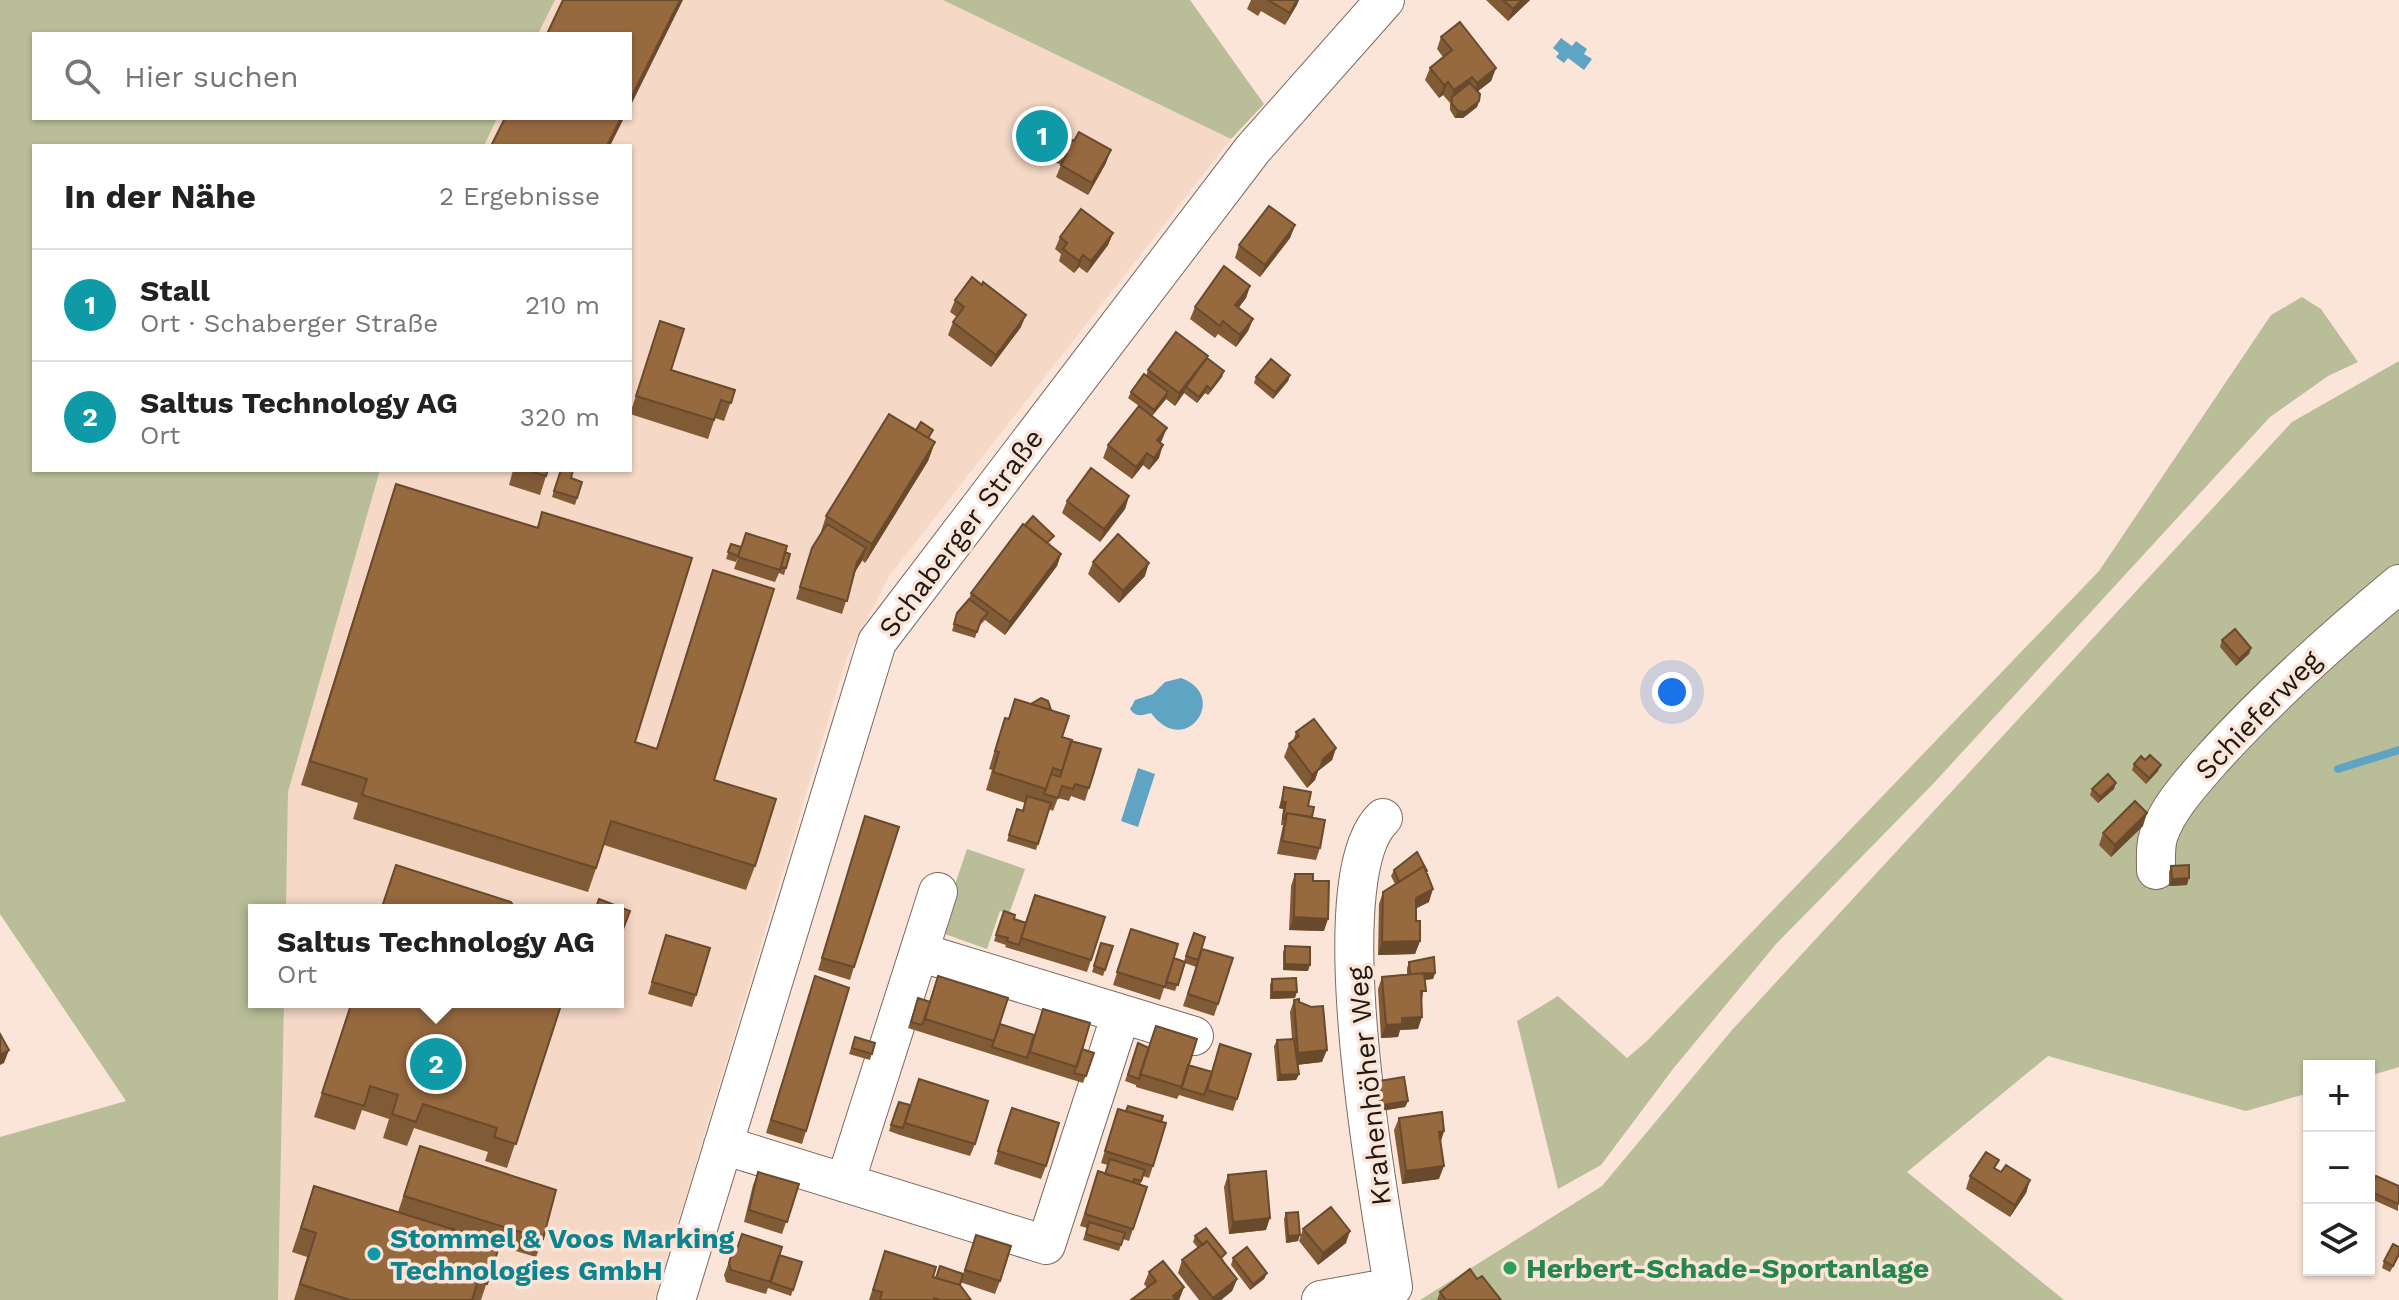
<!DOCTYPE html>
<html lang="de">
<meta charset="utf-8">
<style>
:root{--surface:#fff;--page:#f2f2f2;--text:#222;--muted:#767676;--line:#e0e0e0;--accent:#1a73e8}
body{margin:0;font-family:"Work Sans",sans-serif;background:var(--page);color:var(--text)}
.controls{position:absolute;right:24px;bottom:24px;display:grid;overflow:hidden;border-radius:0px;box-shadow:0 2px 6px #0004}
.controls button{width:72px;height:72px;display:grid;place-items:center;padding:0;border:0;border-bottom:2px solid var(--line);background:var(--surface);color:var(--text);font:40px sans-serif}
.you{position:absolute;left:1672px;top:692px;width:28px;height:28px;margin:-20px;border:6px solid #fff;border-radius:50%;background:#1a73e8;box-shadow:0 0 0 12px #1a73e833}
.badge{display:grid;place-items:center;width:52px;height:52px;border-radius:50%;background:var(--accent);color:#fff;font-size:26px;font-weight:700}
.pin{position:absolute;translate:-50% -50%;border:4px solid #fff;box-shadow:0 2px 8px #0006}
.popup{position:absolute;left:248px;top:904px;width:376px;height:104px;box-sizing:border-box;display:grid;place-content:center;border-radius:0px;background:var(--surface);filter:drop-shadow(0 2px 6px #0005);font-size:26px;white-space:nowrap;color:var(--muted)}
.popup b{font-size:30px;color:var(--text)}
.popup::after{content:'';position:absolute;left:50%;top:100%;margin-left:-16px;border:16px solid transparent;border-top-color:var(--surface)}
.list{margin:0;padding:0;list-style:none}
h2{display:flex;justify-content:space-between;align-items:center;height:104px;margin:0;padding:0 32px;font-size:34px}
h2 small{font-size:26px;font-weight:400;color:var(--muted)}
.list li{display:grid;grid-template-columns:52px 1fr auto;gap:24px;align-items:center;box-sizing:border-box;height:112px;padding:0 32px;border-top:2px solid var(--line)}
.list b{display:block;font-size:30px;white-space:nowrap}
.list p{margin:0;font-size:26px;white-space:nowrap;color:var(--muted)}
.list em{font-size:26px;font-style:normal;color:var(--muted)}
.icon{flex:none;width:44px;height:44px;fill:none;stroke:currentColor;stroke-width:2;stroke-linecap:round;stroke-linejoin:round}
.map{position:relative;flex:none;width:2399px;height:1300px;overflow:hidden}
.search{position:absolute;background:var(--surface);box-shadow:0 2px 6px #0004;left:32px;top:32px;width:600px;height:88px;display:flex;align-items:center;gap:20px;box-sizing:border-box;padding:0 28px;border-radius:0px;color:var(--muted);font-size:30px}
.panel{position:absolute;background:var(--surface);box-shadow:0 2px 6px #0004;left:32px;top:144px;width:600px;height:328px;border-radius:0px}
.map>svg:first-child{display:block}
.built{fill:#f5d8c6}
.green{fill:#b9be98}
.water{fill:#60a4c3}
.lines{fill:none;stroke-linecap:round;stroke-linejoin:round}
.stream{stroke:#60a4c3;stroke-width:8}
.minor-casing{stroke:#7d6a5f;stroke-width:40}
.minor{stroke:#fff;stroke-width:38}
.wall{fill:#815a36}
.shaded-wall{fill:#694a2c}
.building{fill:#96693f;stroke:#694a2c;stroke-width:2}
.culture-dot{fill:#0f9aa8;stroke:#fbe5d8;stroke-width:3}
.leisure-dot{fill:#2e9e5b;stroke:#fbe5d8;stroke-width:3}
.labels{text-anchor:middle;dominant-baseline:central;stroke-width:7;stroke-linejoin:round;paint-order:stroke}
.street-label{font-size:28px;fill:#1f1813;stroke:#fbe5d8}
.culture-label{font-size:28px;font-weight:bold;fill:#0d838f;stroke:#fbe5d8;text-anchor:start}
.leisure-label{font-size:28px;font-weight:bold;fill:#27864d;stroke:#fbe5d8;text-anchor:start}
</style>
<div class="map">
<svg width="2399" height="1300" viewBox="0 0 2399 1300">
<rect width="100%" height="100%" fill="#fbe5d8"/>
<path class="built" d="M555 0H943L1231 139 890 575 847 657 655 1300H278L284 1002H618V910H286L288 792 380 470H630V146H484L497 118H630V34H538Z"/>
<path class="green" d="M0 0H555L538 34H34V118H497L484 146H34V470H380L288 792 286 910H254V1002H284L278 1300H0V1137L126 1101 0 914Z
M943 0H1190L1264 104 1231 139Z
M2302 297 2321 309 2358 362 2328 376 2270 417 1932 785 1776 944 1673 1069 1601 1165 1558 1189 1517 1021 1558 996 1627 1058 1647 1041 2099 571 2271 315Z
M2399 361V1067L2369 1076V1066H2309V1093L2246 1111 2048 1056 1907 1172 2064 1300H1420L1602 1186 1732 1030 2292 422Z
M967 849 1025 869 1009 914 1000 911 987 949 939 932Z"/>
<path class="water" d="M1561 38 1572 46 1576 41 1587 49 1584 54 1592 59 1584 70 1568 58 1564 63 1556 57 1559 53 1553 48Z
M1181 678C1230 695 1186 760 1151 713 1142 715 1136 718 1130 709L1135 700 1153 694 1165 682Z
M1138 768 1155 774 1138 827 1121 821Z"/>
<g class="lines">
<path class="stream" d="M2338 769 2399 750"/>
<g class="minor-casing">
<path id="minor" d="M2156 870C2156 858 2155 845 2159 834 2169 806 2193 781 2212 759 2270 695 2333 639 2399 584
M919 952 1194 1036
M723 1145 1046 1245 1121 1014
M845 1183 938 892
M676 1300 877 642 1253 149 1385 0
M1321 1300 1393 1287C1380 1198 1319 879 1383 818"/>
</g>
<use href="#minor" class="minor"/>
</g>
<path class="wall" d="M1251 0H1299L1285 25 1261 11 1258 16 1247 9Z
M1486 0H1530L1508 21Z
M1441 37 1496 68 1491 81 1478 91 1479 101 1477 107 1463 118H1455L1450 110V103L1443 95 1439 98 1425 80 1430 68 1443 57 1437 49Z
M1054 126 1044 146 1033 139 1036 133Z
M1055 148 1106 163 1088 195 1056 177 1061 165 1051 160Z
M1295 225 1290 238 1260 277 1235 258 1239 245Z
M1113 233 1108 245 1087 273 1079 267 1074 273 1059 261 1061 254 1055 249 1060 237Z
M1250 286 1246 298 1238 308 1253 319 1248 331 1236 347 1218 334 1215 338 1190 319 1195 307Z
M955 300 1021 327 991 367 948 335 953 322 957 317 950 312Z
M660 321 671 370 735 390 724 421 715 418 708 439 630 414Z
M1207 358 1222 377 1208 395 1205 393 1197 403 1184 393 1175 406 1166 399 1152 416 1162 440 1160 443 1159 458 1149 470 1143 465 1132 479 1103 458 1108 445 1139 406 1128 398 1131 392 1146 376 1148 370Z
M1290 375 1288 381 1273 399 1254 383 1256 377Z
M916 430H933L929 439 935 442 928 461 865 563 862 560 855 572 842 614 796 599 808 561 820 535 826 516Z
M513 470H548L540 495 509 485Z
M560 470 571 478 582 482 575 505 552 497Z
M396 484 537 527 542 512 635 742 656 749 705 594 713 570 714 780 755 866 746 890 604 845 588 892 353 819 358 803 301 785 388 508Z
M1129 496 1125 509 1100 542 1062 513 1067 501Z
M1052 542 1049 545 1061 554 1057 566 1005 635 985 620 979 626 975 638 952 631 957 613 969 599 971 593Z
M731 544 741 547 790 554 784 575 779 573 775 582 734 569 740 552 736 562 726 559Z
M1093 562 1145 576 1119 603 1088 574Z
M2222 640 2251 648 2249 654 2236 666 2220 647Z
M1015 699 1051 710 1062 737 1071 741 1089 788 1085 801 1071 796 1069 801 1058 798 1053 811 1049 809 1036 850 1007 841 1017 809 1023 811 1025 803 986 790 992 770 989 769 999 736 1005 718 1008 719Z
M1296 732 1336 748 1332 760 1318 771 1315 780 1307 788 1284 757 1289 744 1293 741Z
M2145 760 2158 771 2146 784 2132 770 2134 764Z
M1284 787 1308 806 1320 848 1316 860 1277 854 1283 825H1281L1283 809 1279 808Z
M2092 789H2114L2098 803 2090 795Z
M865 816 854 967 850 980 818 970Z
M2143 826 2111 857 2099 845 2103 833Z
M2171 866 2187 885 2169 886V872Z
M1394 870 1427 871 1429 902 1416 908V921L1420 941 1415 954 1378 955 1379 904 1383 892 1395 884 1391 876Z
M1295 874 1324 931 1289 930 1291 886Z
M1035 895 1091 960 1087 972 1005 947 1006 945 994 941 1004 911 1014 919 1025 923Z
M1131 929 1174 958 1184 961 1194 933 1218 1004 1214 1016 1183 1006 1196 967 1185 963 1175 991 1164 988 1160 1000 1113 985Z
M666 935 696 995 692 1007 648 994Z
M1101 943 1113 946 1103 976 1092 972Z
M1285 946 1308 971 1283 970V952Z
M1409 962 1435 973 1433 979 1425 980 1418 1029 1400 1030 1398 1037 1381 1038 1378 989 1382 977 1407 974V968Z
M815 976 806 1131 802 1144 766 1133Z
M938 976 1000 1024 1034 1035 1043 1009 1081 1054 1094 1053 1083 1083 908 1028 916 1004 929 1002Z
M1272 979 1295 998 1270 999V985Z
M1294 1000 1299 1002 1322 1062 1297 1065 1299 1074 1296 1080 1277 1081 1274 1046 1277 1040 1292 1039 1290 1012Z
M351 1002H562L507 1168 485 1161 488 1152 414 1128 407 1146 383 1138 389 1119 362 1110 355 1130 314 1117Z
M855 1037 875 1043 870 1060 849 1054Z
M1138 1043 1188 1065 1211 1072 1220 1044 1237 1099 1233 1111 1202 1102 1205 1094 1202 1102 1179 1095 1177 1099 1136 1087V1085L1125 1081Z
M1379 1081 1408 1101 1405 1107 1380 1111 1377 1088Z
M896 1108 975 1144 970 1156 900 1135 901 1134 900 1135 889 1131Z
M1118 1109 1153 1166 1149 1178 1143 1176 1140 1185 1133 1229 1129 1241 1123 1239 1119 1251 1083 1240 1087 1228 1080 1226 1094 1184 1105 1173 1107 1165 1101 1163Z
M1399 1118 1444 1131 1440 1143 1439 1179 1402 1184 1394 1130Z
M1007 1121 1046 1166 1041 1179 994 1164Z
M420 1146 543 1239 536 1257 499 1246 481 1300H294L307 1257 292 1252 314 1186 398 1212Z
M758 1172 799 1184 782 1234 744 1222 753 1185Z
M2001 1172 2030 1180 2026 1193 2010 1217 1966 1189 1970 1176Z
M1228 1175 1266 1230 1229 1234 1224 1187Z
M2399 1186 2398 1211 2369 1198V1190Z
M1286 1213 1298 1241 1286 1243 1284 1219Z
M1303 1229 1346 1243 1318 1265 1299 1241Z
M976 1235 1000 1281 995 1294 960 1282V1285L971 1300H869L885 1251 933 1277 936 1278 963 1274Z
M1195 1236 1224 1260 1223 1261 1237 1279 1232 1291 1221 1300H1199L1178 1273 1182 1260 1198 1248 1193 1242Z
M779 1255 802 1262 791 1296 768 1288 766 1294 726 1282 724 1275 731 1256Z
M2399 1256 2390 1272 2382 1268 2384 1261Z
M1233 1258 1267 1273 1264 1279 1250 1290 1231 1265Z
M1149 1272 1184 1287 1179 1300 1147 1288 1144 1284Z
M1477 1279 1501 1300H1437L1440 1292Z"/>
<path class="shaded-wall" d="M680 0H683L630 107V100Z
M1297 0H1299L1297 5 1285 25 1290 13Z
M1522 0H1530L1508 21 1513 9Z
M1496 68 1491 81 1473 95 1477 83Z
M1472 77 1467 89 1452 97 1454 90Z
M1448 82 1443 95 1439 98 1444 85Z
M1479 101 1477 107 1463 118H1455L1458 111Z
M621 118H624L610 146H607Z
M1111 150 1106 163 1088 195 1092 183Z
M1295 225 1290 238 1260 277 1265 265Z
M1113 233 1108 245 1087 273 1091 261Z
M1083 255 1079 267 1074 273 1079 261Z
M1250 286 1246 298 1231 318 1235 305Z
M1026 315 1021 327 991 367 996 355Z
M1253 319 1248 331 1236 347 1240 335Z
M1208 356 1186 387 1184 393 1175 406 1179 393Z
M1224 371 1222 377 1208 395 1211 389Z
M1290 375 1288 381 1273 399 1275 392Z
M1207 386 1205 393 1197 403 1199 397Z
M1168 392 1166 399 1152 416 1154 410Z
M1167 428 1162 440 1152 453 1157 440Z
M935 442 928 461 865 563 872 544Z
M1163 445 1159 458 1149 470 1154 458Z
M1147 453 1143 465 1132 479 1136 467Z
M1129 496 1125 509 1100 542 1104 529Z
M866 548 862 561 853 575 857 562Z
M1061 554 1057 566 1005 635 1010 622Z
M1149 563 1145 576 1119 603 1123 591Z
M2251 648 2249 654 2236 666 2239 659Z
M1336 748 1332 760 1318 771 1315 780 1307 788 1312 775 1323 759Z
M2161 765 2158 771 2146 784 2149 778Z
M2116 783 2114 789 2098 803 2100 797Z
M1282 802H1286L1283 809 1279 808Z
M2147 813 2143 826 2111 857 2115 845Z
M2189 878 2187 885 2169 886 2172 879Z
M1433 889 1429 902 1411 911 1416 898Z
M1294 917 1328 919 1324 931 1289 930Z
M1420 941 1415 954 1378 955 1382 942Z
M1285 964 1310 965 1308 971 1283 970Z
M1435 973 1433 979 1422 980V974Z
M1272 992H1297L1295 998 1270 999Z
M1422 1017 1418 1029 1400 1030 1398 1037 1381 1038 1386 1025 1402 1018Z
M9 1050 4 1063 0 1065V1055Z
M1327 1050 1322 1062 1294 1065 1298 1053Z
M1299 1074 1296 1080 1277 1081 1280 1075Z
M1408 1101 1405 1107 1380 1111 1383 1105Z
M1444 1131 1440 1144 1439 1132Z
M1444 1166 1439 1179 1402 1184 1406 1171Z
M2030 1180 2026 1193 2010 1217 2015 1205Z
M1270 1218 1266 1230 1229 1234 1233 1222Z
M1350 1231 1346 1243 1318 1265 1323 1253Z
M1300 1235 1298 1241 1286 1243 1288 1236Z
M1267 1273 1264 1279 1250 1290 1253 1284Z
M1237 1279 1232 1291 1221 1300H1212Z
M1184 1287 1179 1300H1171L1173 1296Z"/>
<path class="building" d="M563 0H680L630 100V34H547Z
M1268 0H1297L1290 13Z
M1503 0H1522L1513 9Z
M1460 22 1496 68 1477 83 1472 77 1454 90 1448 82 1444 85 1430 68 1452 50 1441 37Z
M1470 83 1480 94 1479 101 1465 112 1458 111 1452 104V97Z
M505 118H621L607 146H491Z
M1043 120 1054 126 1046 139 1036 133Z
M1079 132 1111 150 1092 183 1061 165 1067 154 1055 148 1062 134 1074 141Z
M1269 206 1295 225 1265 265 1239 245Z
M1081 209 1113 233 1091 261 1083 255 1079 261 1063 249 1067 243 1060 237Z
M1224 266 1250 286 1235 305 1253 319 1240 335 1223 321 1220 326 1195 307Z
M972 277 982 285 983 282 1026 315 996 355 953 322 964 307 955 300Z
M660 321 684 329 671 370 735 390 731 403 721 400 714 420 636 396Z
M1176 332 1208 356 1179 393 1148 370Z
M1207 358 1224 371 1211 389 1207 386 1199 397 1186 387Z
M1271 359 1290 375 1275 392 1256 377Z
M1144 374 1168 392 1154 410 1131 392Z
M1139 406 1167 428 1157 440 1163 445 1154 458 1147 453 1136 467 1108 445Z
M889 414 935 442 872 544 826 516Z
M892 416 916 430 921 422 933 430 928 438Z
M1091 468 1129 496 1104 529 1067 501Z
M526 470H548L546 476Z
M561 470H573L571 478 582 482 577 498 554 491Z
M396 484 538 528 542 512 692 558 635 742 657 749 713 570 774 589 714 780 776 799 755 866 611 821 596 868 362 795 367 779 310 761Z
M1033 516 1054 536 1047 543 1025 525Z
M827 524 866 548 857 562 847 601 800 587 812 548Z
M1023 524 1061 554 1010 622 971 593Z
M746 533 787 546 780 570 738 557Z
M1118 534 1149 563 1123 591 1093 562Z
M731 544 741 547 738 556 728 552Z
M785 552 790 554 786 568 781 567Z
M969 599 988 613 981 620 977 632 954 624 957 613Z
M2235 629 2251 648 2239 659 2222 640Z
M1041 698 1048 701 1051 710 1031 704Z
M1015 699 1069 716 1062 737 1072 740 1062 771 1053 768 1046 789 993 772 999 752 995 751 1005 718 1009 719Z
M1314 719 1336 748 1323 759 1320 768 1312 775 1289 744 1299 736 1296 732Z
M1071 741 1101 749 1089 788 1075 784 1073 789 1062 786 1058 798 1044 794 1051 774 1060 777Z
M2150 755 2161 765 2149 778 2134 764 2141 756 2145 760Z
M2108 774 2116 783 2100 797 2092 789Z
M1284 787 1311 792 1308 806 1314 807 1312 817 1287 813 1285 819 1283 818 1286 802H1282Z
M1027 796 1051 803 1038 844 1009 835 1017 809 1023 811Z
M2135 801 2147 813 2115 845 2103 833Z
M1287 813 1325 820 1320 848 1282 841Z
M865 816 899 827 854 967 822 958Z
M1417 852 1427 871 1426 872 1424 866 1399 882 1394 870Z
M396 865 511 902 516 910H381Z
M2189 865V878L2172 879 2171 866Z
M1424 866 1433 889 1416 898V921H1420V941L1382 942 1383 892Z
M1295 874H1313V881H1329L1328 919 1294 917Z
M1035 895 1105 917 1091 960 1021 938Z
M599 899 630 911 618 942V910H595Z
M1004 911 1015 915 1014 919 1026 923 1019 945 1007 941 1008 938 996 935Z
M1131 929 1178 944 1165 987 1117 972Z
M1194 933 1205 937 1198 960 1186 956Z
M666 935 710 948 696 995 652 982Z
M1101 943 1113 946 1105 970 1094 966Z
M1285 946 1310 947V965L1285 964Z
M1202 949 1233 958 1218 1004 1188 994Z
M1434 957 1435 973 1410 974 1409 962Z
M1174 958 1185 962 1178 985 1166 982Z
M1424 973 1426 991H1421L1422 1017 1402 1018V1024L1386 1025 1382 977Z
M815 976 849 988 806 1131 771 1120Z
M938 976 1008 998 994 1041 925 1019Z
M1296 978 1297 992H1272V979Z
M918 998 930 1002 922 1025 911 1022Z
M1299 999V1002L1311 1007 1323 1006 1327 1050 1298 1053 1294 1000Z
M352 1002H562L516 1144 494 1137 497 1128 423 1104 416 1122 392 1114 398 1095 370 1086 364 1106 322 1093Z
M1043 1009 1090 1023 1077 1067 1030 1052Z
M1000 1024 1034 1035 1027 1058 992 1047Z
M1156 1026 1197 1039 1182 1087 1140 1074Z
M0 1034 9 1050 0 1055Z
M855 1037 875 1043 872 1054 852 1048Z
M1294 1039 1299 1074 1280 1075 1277 1040Z
M1138 1043 1149 1048 1139 1079 1128 1075Z
M1220 1044 1251 1054 1237 1099 1207 1090Z
M1082 1049 1094 1053 1086 1076 1074 1073Z
M1188 1065 1212 1072 1204 1095 1181 1088Z
M1404 1077 1408 1101 1383 1105 1379 1081Z
M919 1079 988 1101 975 1144 905 1123Z
M899 1102 910 1105 903 1128 891 1125Z
M1128 1106 1163 1116 1161 1122 1126 1111Z
M1012 1108 1059 1123 1046 1166 998 1151Z
M1118 1109 1166 1123 1153 1166 1105 1151Z
M1442 1112 1444 1131 1439 1132 1444 1166 1406 1171 1399 1118Z
M420 1146 556 1190 543 1239 404 1196Z
M1986 1152 1999 1160 1994 1168 2001 1172 2006 1165 2030 1180 2015 1205 1970 1176Z
M1110 1159 1145 1170 1141 1181 1134 1179 1133 1182 1105 1174Z
M1098 1171 1147 1187 1133 1229 1085 1214Z
M1266 1171 1270 1218 1233 1222 1228 1175Z
M758 1172 799 1184 787 1222 749 1210Z
M2376 1176 2399 1186V1204L2369 1191Z
M314 1186 500 1244 487 1284 478 1281 472 1300H350L300 1284 316 1233 301 1228Z
M1331 1207 1350 1231 1323 1253 1303 1229Z
M1298 1212 1300 1235 1288 1236 1286 1213Z
M1089 1222 1125 1233 1121 1245 1086 1234Z
M1206 1228 1226 1253 1221 1258 1207 1241 1203 1245 1195 1236Z
M742 1234 782 1247 771 1282 731 1270 729 1263 731 1256 736 1252Z
M976 1235 1011 1246 1000 1281 965 1270Z
M1207 1241 1237 1279 1213 1298 1182 1260Z
M2393 1244 2399 1247V1254L2393 1266 2384 1261Z
M1247 1247 1267 1273 1253 1284 1233 1258Z
M885 1251 936 1267 933 1277 960 1285 971 1300H940L934 1298V1300H880L882 1292 873 1290Z
M779 1255 802 1262 793 1290 770 1282Z
M1163 1261 1184 1287 1173 1296 1176 1300H1131L1156 1281 1149 1272Z
M940 1266 963 1274 960 1285 936 1278Z
M1470 1269 1477 1279 1482 1276 1501 1300H1446L1440 1292Z"/>
<circle class="culture-dot" cx="374" cy="1254" r="8"/>
<circle class="leisure-dot" cx="1510" cy="1268" r="8"/>
<g class="labels">
<g class="street-label">
<text transform="translate(961 533) rotate(-53)">Schaberger Straße</text>
<text transform="translate(2258 715) rotate(-46)">Schieferweg</text>
<text transform="translate(1369 1086) rotate(-96)">Krahenhöher Weg</text>
</g>
<g class="culture-label">
<text x="390" y="1238">Stommel &amp; Voos Marking<tspan x="390" dy="32">Technologies GmbH</tspan></text>
</g>
<g class="leisure-label">
<text x="1526" y="1268">Herbert-Schade-Sportanlage</text>
</g>
</g>
</svg>
<div class="controls">
<button>+</button>
<button>−</button>
<button><svg class="icon" aria-label="layers" viewBox="0 0 24 24"><path d="M12 4l9 5-9 5-9-5zM3 14l9 5 9-5"/></svg></button>
</div>
<div class="you"></div>
<div class="pin badge" style="left:1042px;top:136px;background:#0f9aa8">1</div>
<div class="pin badge" style="left:436px;top:1064px;background:#0f9aa8">2</div>
<div class="popup"><b>Saltus Technology AG</b>Ort</div>
<div class="search"><svg class="icon" aria-label="search" viewBox="0 0 24 24"><circle cx="10" cy="10" r="6"/><path d="M15 15l6 6"/></svg>Hier suchen</div>
<section class="panel">
<h2>In der Nähe<small>2 Ergebnisse</small></h2>
<ul class="list">
<li><span class="badge" style="background:#0f9aa8">1</span><div><b>Stall</b><p>Ort · Schaberger Straße</p></div><em>210 m</em></li>
<li><span class="badge" style="background:#0f9aa8">2</span><div><b>Saltus Technology AG</b><p>Ort</p></div><em>320 m</em></li>
</ul>
</section>
</div>
